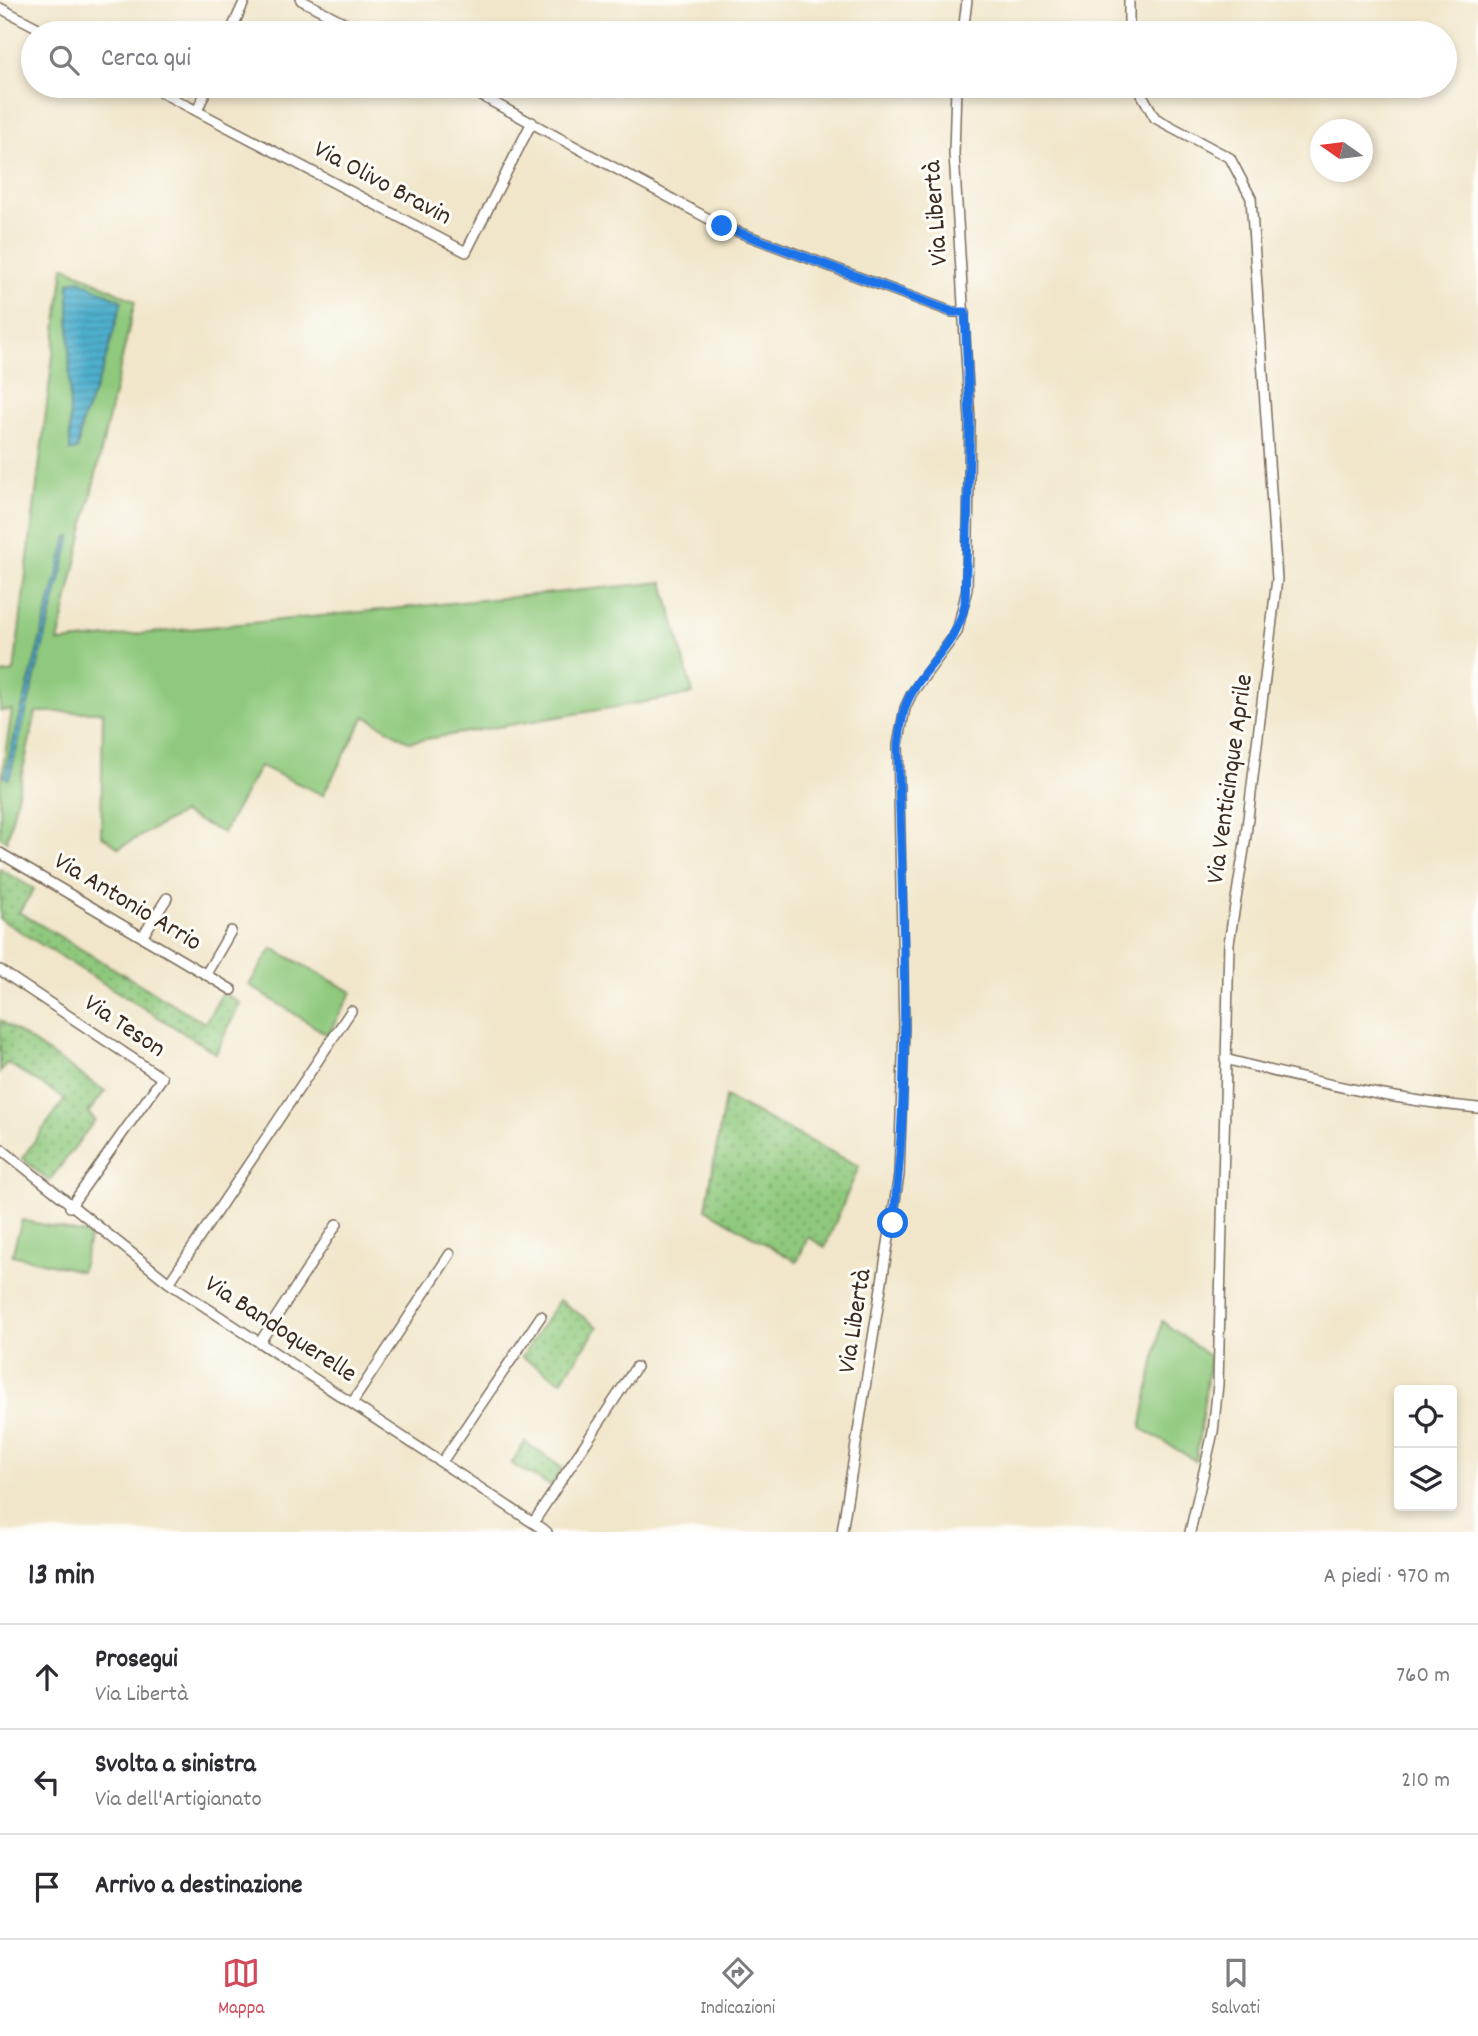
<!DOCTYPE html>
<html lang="it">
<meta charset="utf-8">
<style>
:root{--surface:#fff;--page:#f7f7f7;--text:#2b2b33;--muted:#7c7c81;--line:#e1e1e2;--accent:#d1495b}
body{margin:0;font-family:Dekko,sans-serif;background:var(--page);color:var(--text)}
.controls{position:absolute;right:21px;bottom:21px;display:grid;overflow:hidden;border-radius:7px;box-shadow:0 4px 10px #0003}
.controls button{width:63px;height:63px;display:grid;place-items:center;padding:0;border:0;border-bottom:2px solid var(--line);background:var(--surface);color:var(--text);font:35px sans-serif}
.compass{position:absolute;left:1310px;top:119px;width:63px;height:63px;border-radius:50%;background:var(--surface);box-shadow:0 4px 10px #0003;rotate:284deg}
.stop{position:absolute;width:21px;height:21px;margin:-16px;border:5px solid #1a73e8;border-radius:50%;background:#fff}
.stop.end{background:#1a73e8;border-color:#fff;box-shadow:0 2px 7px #0008}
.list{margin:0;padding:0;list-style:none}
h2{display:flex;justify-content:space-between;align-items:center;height:91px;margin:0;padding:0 28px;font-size:30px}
h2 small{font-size:23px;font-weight:400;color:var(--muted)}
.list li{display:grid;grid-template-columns:46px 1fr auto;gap:21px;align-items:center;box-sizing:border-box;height:105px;padding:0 28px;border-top:2px solid var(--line)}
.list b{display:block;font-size:26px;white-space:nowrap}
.list p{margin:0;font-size:23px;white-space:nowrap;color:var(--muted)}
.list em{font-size:23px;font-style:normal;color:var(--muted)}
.icon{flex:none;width:38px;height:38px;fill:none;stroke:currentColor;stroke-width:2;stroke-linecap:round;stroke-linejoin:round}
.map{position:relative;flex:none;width:1478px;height:1532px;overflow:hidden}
.search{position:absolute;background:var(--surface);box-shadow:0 4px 10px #0003;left:21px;right:21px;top:21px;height:77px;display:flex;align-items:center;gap:18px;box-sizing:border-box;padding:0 24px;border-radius:38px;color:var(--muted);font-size:26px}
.sheet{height:406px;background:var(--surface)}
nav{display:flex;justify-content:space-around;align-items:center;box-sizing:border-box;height:98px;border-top:2px solid var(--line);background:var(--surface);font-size:19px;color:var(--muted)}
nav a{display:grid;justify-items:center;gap:4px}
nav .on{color:var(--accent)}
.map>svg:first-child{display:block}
.grass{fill:#8fc97d;stroke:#657a4e;stroke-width:2}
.garden{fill:url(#garden-dots);stroke:#657a4e;stroke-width:2}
.water{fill:url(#water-rules);stroke:#446c76;stroke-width:2}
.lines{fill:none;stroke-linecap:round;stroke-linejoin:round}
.minor-casing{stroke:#7b6c5a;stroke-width:12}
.minor{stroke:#fff;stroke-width:9}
.route{stroke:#1a73e8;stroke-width:9}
.labels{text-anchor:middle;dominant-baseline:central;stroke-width:6;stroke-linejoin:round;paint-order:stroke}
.street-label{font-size:26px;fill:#3b2a1e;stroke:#fdfcf7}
</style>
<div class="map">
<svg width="1478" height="1532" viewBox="0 0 1478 1532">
<defs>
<pattern id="garden-dots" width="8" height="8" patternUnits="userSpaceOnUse" patternTransform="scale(1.75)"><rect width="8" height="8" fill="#8fc97d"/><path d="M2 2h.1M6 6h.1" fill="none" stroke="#76a366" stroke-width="1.8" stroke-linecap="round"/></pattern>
<pattern id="water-rules" width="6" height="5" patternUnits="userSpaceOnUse" patternTransform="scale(1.75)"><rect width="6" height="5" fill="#4eafcd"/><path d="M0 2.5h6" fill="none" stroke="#428fa6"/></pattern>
</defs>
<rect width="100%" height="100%" fill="#fdfcf7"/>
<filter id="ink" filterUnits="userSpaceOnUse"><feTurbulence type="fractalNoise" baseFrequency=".0143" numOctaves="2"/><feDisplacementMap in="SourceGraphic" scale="14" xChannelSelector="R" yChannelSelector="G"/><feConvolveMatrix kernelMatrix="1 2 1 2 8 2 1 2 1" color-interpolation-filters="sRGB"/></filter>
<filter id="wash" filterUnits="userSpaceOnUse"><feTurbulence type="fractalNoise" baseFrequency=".00686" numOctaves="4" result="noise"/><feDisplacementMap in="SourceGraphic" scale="28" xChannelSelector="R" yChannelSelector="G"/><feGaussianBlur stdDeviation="1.57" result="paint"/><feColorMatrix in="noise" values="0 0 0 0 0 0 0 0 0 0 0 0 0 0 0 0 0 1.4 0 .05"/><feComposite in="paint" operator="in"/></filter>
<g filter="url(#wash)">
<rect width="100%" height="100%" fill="#f1e6ca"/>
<path class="grass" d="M64 266 135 301 58 642 663 582 693 694 409 742 365 716 323 795 260 766 223 833 182 813 119 848 101 835 103 712H36L7 841 0 837V787L12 710 0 711V674L14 672Z
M272 948 352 992 328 1035 249 985Z
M22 1220 90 1235 81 1271 12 1255Z
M1162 1321 1210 1357 1196 1461 1141 1428Z"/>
<path class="garden" d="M0 869 34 889 19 912 205 1023 223 992 240 1003 216 1053 0 919Z
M0 1020 105 1091 88 1113 95 1120 49 1181 22 1158 65 1099 7 1063 0 1072Z
M725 1097 859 1166 825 1247 808 1237 797 1262 706 1209Z
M559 1300 598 1327 561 1381 522 1357Z
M525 1442 562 1468 551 1486 511 1464Z"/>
<path class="water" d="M79 280 122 301 103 369 82 422 77 450 70 451 69 282Z
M71 537 9 779 4 777 67 538Z"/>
</g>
<g filter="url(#ink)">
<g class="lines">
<g class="minor-casing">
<path id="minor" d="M301 0 364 33
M1129 0V33
M0 8 48 33
M230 33 245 0
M963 33 967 0
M149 86 466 252 532 122
M463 86 722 226 952 312H965
M1137 86 1155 118 1230 158 1251 198 1277 579 1245 843 1229 943 1218 1384 1213 1432 1190 1532
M197 111 208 86
M0 853 232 990
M142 937 167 898
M0 970 162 1078 70 1207
M206 974 231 931
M1225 1059C1309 1081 1391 1100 1478 1108
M0 1148 169 1283 547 1532
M169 1283 351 1011
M260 1342 337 1224
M352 1403 450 1254
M442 1462 541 1316
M533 1523 636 1367
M842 1532 899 1175 904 1027 898 745 905 708 912 693 957 632 967 589 970 421 954 154 956 86"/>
</g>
<use href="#minor" class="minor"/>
</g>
</g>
<g class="lines" filter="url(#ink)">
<path class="route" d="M722 226 952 312H965L970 421 965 604C956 649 919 668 905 707 901 719 900 733 898 745 902 904 913 1065 893 1223"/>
</g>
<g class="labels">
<g class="street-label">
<text transform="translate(382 184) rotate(28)">Via Olivo Bravin</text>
<text transform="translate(937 213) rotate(-94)">Via Libertà</text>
<text transform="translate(1231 779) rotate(-82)">Via Venticinque Aprile</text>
<text transform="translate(127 903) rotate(31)">Via Antonio Arrio</text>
<text transform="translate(124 1027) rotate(34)">Via Teson</text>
<text transform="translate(856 1321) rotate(-81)">Via Libertà</text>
<text transform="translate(280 1330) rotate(33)">Via Bandoquerelle</text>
</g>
</g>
</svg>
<div class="controls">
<button><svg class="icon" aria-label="locate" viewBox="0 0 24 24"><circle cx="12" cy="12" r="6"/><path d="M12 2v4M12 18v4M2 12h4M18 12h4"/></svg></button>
<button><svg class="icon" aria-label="layers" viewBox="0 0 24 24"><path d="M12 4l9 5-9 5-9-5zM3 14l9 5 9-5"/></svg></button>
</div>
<svg class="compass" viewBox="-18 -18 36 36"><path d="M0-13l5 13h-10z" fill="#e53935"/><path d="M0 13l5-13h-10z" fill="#7c7c81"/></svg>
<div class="stop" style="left:893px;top:1223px"></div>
<div class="stop end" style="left:722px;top:226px"></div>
<div class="search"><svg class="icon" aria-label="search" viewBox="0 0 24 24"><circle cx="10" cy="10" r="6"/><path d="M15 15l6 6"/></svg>Cerca qui</div>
</div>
<section class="sheet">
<h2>13 min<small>A piedi · 970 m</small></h2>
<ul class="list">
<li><svg class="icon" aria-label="ahead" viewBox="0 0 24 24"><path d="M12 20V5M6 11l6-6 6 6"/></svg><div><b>Prosegui</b><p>Via Libertà</p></div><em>760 m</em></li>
<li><svg class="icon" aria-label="left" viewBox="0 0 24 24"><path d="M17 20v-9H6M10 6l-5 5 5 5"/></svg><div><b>Svolta a sinistra</b><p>Via dell'Artigianato</p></div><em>210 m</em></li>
<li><svg class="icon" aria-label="arrive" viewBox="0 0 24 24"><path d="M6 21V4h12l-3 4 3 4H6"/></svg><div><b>Arrivo a destinazione</b></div></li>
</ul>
</section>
<nav>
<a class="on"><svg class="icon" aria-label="map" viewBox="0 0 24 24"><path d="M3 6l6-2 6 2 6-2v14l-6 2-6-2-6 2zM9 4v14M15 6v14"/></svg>Mappa</a>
<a><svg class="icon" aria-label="directions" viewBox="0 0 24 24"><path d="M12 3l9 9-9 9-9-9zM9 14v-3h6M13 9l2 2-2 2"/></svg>Indicazioni</a>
<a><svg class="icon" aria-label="saved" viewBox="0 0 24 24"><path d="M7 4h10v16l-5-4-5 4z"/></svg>Salvati</a>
</nav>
